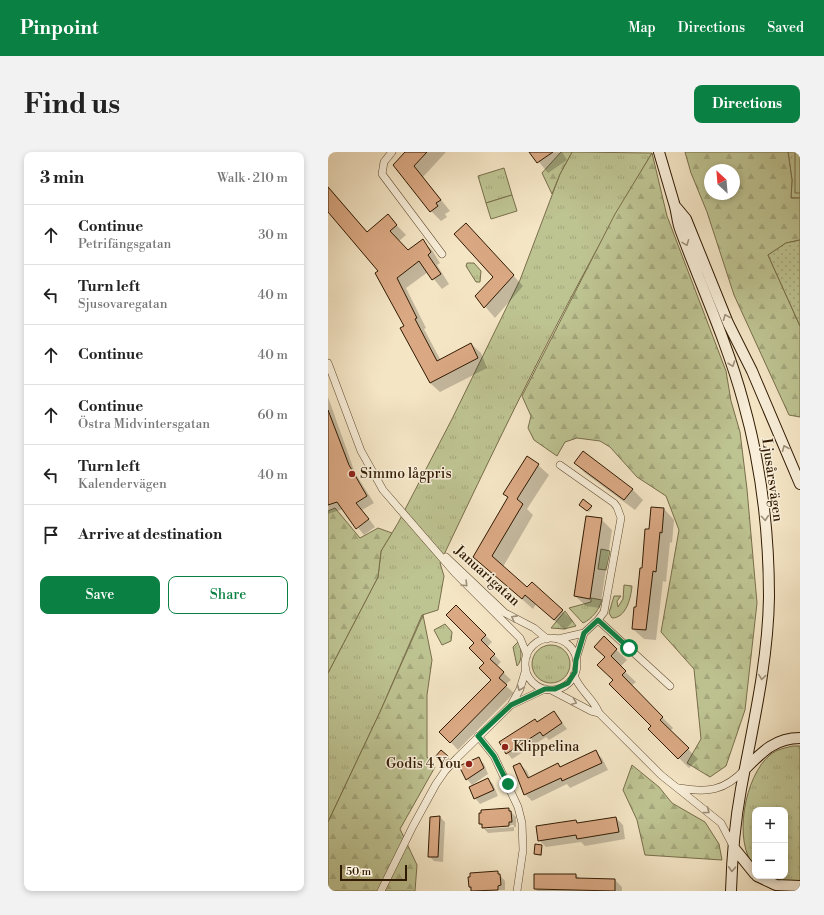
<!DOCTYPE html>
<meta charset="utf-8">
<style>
:root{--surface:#fff;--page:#f2f2f2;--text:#222;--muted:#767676;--line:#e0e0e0;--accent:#0b8043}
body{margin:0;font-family:"Libre Bodoni",serif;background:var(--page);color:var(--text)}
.controls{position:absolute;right:12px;bottom:12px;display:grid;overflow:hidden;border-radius:8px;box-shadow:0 2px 6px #0003}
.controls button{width:36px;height:36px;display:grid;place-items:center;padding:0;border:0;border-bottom:1px solid var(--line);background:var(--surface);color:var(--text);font:20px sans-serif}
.compass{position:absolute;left:376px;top:12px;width:36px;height:36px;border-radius:50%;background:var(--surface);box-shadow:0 2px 6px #0003;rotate:334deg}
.scale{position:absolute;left:12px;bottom:10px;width:67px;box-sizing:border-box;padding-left:4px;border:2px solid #311a02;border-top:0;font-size:11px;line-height:14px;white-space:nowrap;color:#311a02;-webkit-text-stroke:3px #f8eed9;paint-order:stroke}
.stop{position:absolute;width:12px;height:12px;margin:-9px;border:3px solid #0b8043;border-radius:50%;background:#fff}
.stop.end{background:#0b8043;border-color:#fff;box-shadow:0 1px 4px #0008}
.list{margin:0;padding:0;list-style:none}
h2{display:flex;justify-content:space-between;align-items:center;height:52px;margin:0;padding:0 16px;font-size:17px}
h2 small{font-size:13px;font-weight:400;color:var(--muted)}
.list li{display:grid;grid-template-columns:26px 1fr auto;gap:12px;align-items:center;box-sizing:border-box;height:60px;padding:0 16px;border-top:1px solid var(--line)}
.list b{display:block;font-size:15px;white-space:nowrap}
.list p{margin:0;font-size:13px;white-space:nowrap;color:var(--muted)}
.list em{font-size:13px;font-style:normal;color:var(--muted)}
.actions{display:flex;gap:8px;padding:12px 16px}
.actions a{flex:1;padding:9px 0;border:1px solid var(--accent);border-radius:8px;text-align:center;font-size:14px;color:var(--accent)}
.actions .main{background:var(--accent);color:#fff}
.icon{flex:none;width:22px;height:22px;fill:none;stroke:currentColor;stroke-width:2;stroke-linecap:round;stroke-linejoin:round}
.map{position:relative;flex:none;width:472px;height:739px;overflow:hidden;border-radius:8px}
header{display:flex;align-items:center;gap:24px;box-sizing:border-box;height:56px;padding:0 20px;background:var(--accent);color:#fff}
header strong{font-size:19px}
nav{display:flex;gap:22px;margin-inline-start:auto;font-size:14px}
.intro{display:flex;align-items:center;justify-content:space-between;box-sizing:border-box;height:96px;padding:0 24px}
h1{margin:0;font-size:28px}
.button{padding:10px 18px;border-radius:8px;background:var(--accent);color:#fff;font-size:14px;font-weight:700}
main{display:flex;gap:24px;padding:0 24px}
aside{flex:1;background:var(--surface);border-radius:8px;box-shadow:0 2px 6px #0003}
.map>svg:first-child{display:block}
.grass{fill:url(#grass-tufts);stroke:#786e4a}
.forest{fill:url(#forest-firs);stroke:#786e4a;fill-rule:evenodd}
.garden{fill:url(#garden-dots);stroke:#786e4a}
.pitch{fill:#bec392;stroke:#786e4a}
.shadow{fill:#0003;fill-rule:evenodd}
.building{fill:#daa984;stroke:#311a02}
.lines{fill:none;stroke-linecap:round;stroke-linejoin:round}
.minor-casing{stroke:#624d33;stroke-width:8}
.secondary-casing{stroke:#311a02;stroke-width:12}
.minor{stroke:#f8eed9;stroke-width:7}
.secondary{stroke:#f8eed9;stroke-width:10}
.oneway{stroke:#9e8f78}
.route{stroke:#0b8043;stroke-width:5}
.poi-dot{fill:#8f2418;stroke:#f8eed9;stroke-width:1.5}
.labels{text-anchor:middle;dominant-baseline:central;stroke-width:3;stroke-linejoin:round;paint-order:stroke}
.poi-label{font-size:14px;fill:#311a02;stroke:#f8eed9;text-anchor:start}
.street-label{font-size:14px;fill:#311a02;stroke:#f8eed9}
</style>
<header>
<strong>Pinpoint</strong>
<nav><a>Map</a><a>Directions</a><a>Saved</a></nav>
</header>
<div class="intro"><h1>Find us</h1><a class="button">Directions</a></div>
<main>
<aside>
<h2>3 min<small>Walk · 210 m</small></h2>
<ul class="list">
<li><svg class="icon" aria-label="ahead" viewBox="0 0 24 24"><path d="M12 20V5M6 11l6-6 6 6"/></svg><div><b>Continue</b><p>Petrifängsgatan</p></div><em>30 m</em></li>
<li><svg class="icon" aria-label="left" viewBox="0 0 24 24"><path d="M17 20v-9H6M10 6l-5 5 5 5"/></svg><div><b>Turn left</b><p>Sjusovaregatan</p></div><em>40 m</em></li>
<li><svg class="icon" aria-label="ahead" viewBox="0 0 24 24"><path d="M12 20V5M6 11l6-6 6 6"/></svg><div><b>Continue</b></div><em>40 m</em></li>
<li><svg class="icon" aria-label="ahead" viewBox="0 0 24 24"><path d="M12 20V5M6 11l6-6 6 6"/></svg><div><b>Continue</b><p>Östra Midvintersgatan</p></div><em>60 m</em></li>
<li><svg class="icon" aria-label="left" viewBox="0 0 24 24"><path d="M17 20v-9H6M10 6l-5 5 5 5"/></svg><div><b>Turn left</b><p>Kalendervägen</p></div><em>40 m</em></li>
<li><svg class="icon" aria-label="arrive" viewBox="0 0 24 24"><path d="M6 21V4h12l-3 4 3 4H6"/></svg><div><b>Arrive at destination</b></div></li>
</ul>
<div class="actions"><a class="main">Save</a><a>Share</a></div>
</aside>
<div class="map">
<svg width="472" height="739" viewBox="0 0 472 739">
<defs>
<pattern id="grass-tufts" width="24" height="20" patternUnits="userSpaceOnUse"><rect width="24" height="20" fill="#bec392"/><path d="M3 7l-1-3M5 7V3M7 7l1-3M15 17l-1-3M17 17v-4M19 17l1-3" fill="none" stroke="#a4a77c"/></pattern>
<pattern id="forest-firs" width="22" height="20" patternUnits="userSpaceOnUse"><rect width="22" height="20" fill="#bec392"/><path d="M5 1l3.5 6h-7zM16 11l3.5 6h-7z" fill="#a4a77c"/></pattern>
<pattern id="garden-dots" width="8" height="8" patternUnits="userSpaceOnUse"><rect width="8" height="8" fill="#bec392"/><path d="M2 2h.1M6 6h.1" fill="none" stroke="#a4a77c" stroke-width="1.8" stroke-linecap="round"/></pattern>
</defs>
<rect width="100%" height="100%" fill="#f4e5c5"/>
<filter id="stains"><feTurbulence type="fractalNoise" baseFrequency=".005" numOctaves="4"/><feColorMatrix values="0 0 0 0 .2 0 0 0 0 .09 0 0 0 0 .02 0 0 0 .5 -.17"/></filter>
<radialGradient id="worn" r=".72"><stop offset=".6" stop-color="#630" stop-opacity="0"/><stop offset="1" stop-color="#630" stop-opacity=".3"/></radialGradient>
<path class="grass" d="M244 0 324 1C245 133 178 272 112 411L116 424 110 458 94 463 52 560 0 670V521L50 425 53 399 70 371 124 267 192 128 232 22Z
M460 0H472V46H463L464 28Z
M176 16 184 43 158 51 150 24Z
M139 111H146L153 119 152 130H148L138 114Z
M273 397 282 399 278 418 270 417Z
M296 433 304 434C303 446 298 466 284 466L281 461 286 444H293L289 449 290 455 295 447Z
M263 446 274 448C271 458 264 467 255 471L241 456 263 450Z
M237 459 248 474 236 477 223 476Z
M117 472 124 480 123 489 114 493 106 478Z
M191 489C193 497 195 508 189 514L185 495Z
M204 512a19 19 0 1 1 38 0a19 19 0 1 1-38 0Z
M465 594H472V731H454L437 724H457V658H427V715C404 690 417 623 442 603 449 597 457 596 465 594Z"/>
<path class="forest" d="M233 0H244L232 22 224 42 214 21Z
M357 0H460L464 28 463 46H472V88L458 91 440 103 472 174V265L461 263 406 143 379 60 363 21ZM382 18H406V42H382Z
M324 1 339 64 398 219 403 249 412 280 419 337 429 451 417 558 398 614 382 625 359 611 373 587 366 517 333 480 351 378 338 344 309 325 282 295 272 289 249 286 237 290 229 304 206 288 200 276 203 264 194 244 287 62Z
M7 356 32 386 50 376 64 381 53 399 50 425 0 521V359Z
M95 463 104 508 99 543V605L107 615 72 677 89 713 87 739H0V670L52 560Z
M304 613 331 635 344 651 377 670 391 692 394 708 317 703 309 668 295 638Z"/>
<path class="garden" d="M472 88V174L440 103 458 91Z"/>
<path class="pitch" d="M467 0H472V41H467Z
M184 43 189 59 163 67 158 51Z"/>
<path class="shadow" d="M79 0H118L95 25 122 59 117 62 119 65 113 69 103 59Z
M203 0H234L239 8 220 21Z
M0 34 40 81 60 64 78 83 71 89 80 99 94 89 104 98 112 111 109 113 121 132 114 137 100 120 78 136 98 176 96 177 113 209 143 192 153 201 159 216 112 240 102 231 51 120 0 59Z
M148 83 195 134 167 166 148 144 167 125Z
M0 245 27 321 46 351 34 358 47 375 36 383 15 357 0 362Z
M247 311 304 337 315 348 307 358 257 321Z
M210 313 221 323 199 357 205 363 175 415 199 436 204 431 245 469 237 478 208 452 205 457 146 405 181 346 176 342Z
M253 354H263L264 356 261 360Z
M336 357 346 368 344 391 342 390 338 430 335 429 328 488 316 487 305 477 322 378Z
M273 367 284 378 272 456 258 454 247 444Z
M128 454 164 490 159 495 173 510 169 514 183 528 177 533 186 541 130 598 113 580 165 528Z
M276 486 299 508 292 515 308 530 303 534 345 576 342 579 370 607 361 616 322 577 325 574 286 528 278 505Z
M226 560 239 577 221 588 218 585 184 607 179 601 172 590Z
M113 599 123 608 118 614 108 605Z
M267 599 274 606 280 618 242 636 239 632 204 649 197 642 192 612 199 619 202 626 230 612 233 616Z
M150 606 156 612 160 622 144 633 139 627Z
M160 627 165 632 170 644 152 652 147 646Z
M180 657 188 665V675H186V679L160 681 152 672ZM186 673V675L158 677 156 675Z
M112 665 117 670 115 710 106 709 101 704Z
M288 666 295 673 297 687 257 694 253 690 218 695 211 688 248 669 251 672Z
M214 694V704L208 703 207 702Z
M169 720 177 729V738L144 739 141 735V726Z
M248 723 252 727 287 728 294 735V739H209L207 736Z"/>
<path class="building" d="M77 0H99L86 14 113 48 108 51 110 54 102 60 65 13Z
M201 0H225L209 11Z
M0 35 39 80 60 62 69 73 62 79 80 98 95 87 103 100 100 103 113 122 104 128 91 109 69 126 89 166 87 167 109 209 143 191 150 206 102 231 72 176 76 174 47 121 50 119 0 60Z
M138 71 186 123 156 156 147 144 165 125 126 82Z
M0 258 21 313 39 344 28 351 41 367 28 377 9 350 0 353Z
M255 299 305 337 296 348 246 311Z
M199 304 211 312 189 347 195 352 164 404 199 435 204 430 235 458 226 468 197 443 194 447 145 405 180 345 175 342Z
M255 347 264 354 259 359 251 353Z
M323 355 336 356 334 381 332 380 328 420 325 419 318 478 304 477 306 455H308L312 416H314L317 377H321Z
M258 364 274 366 262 447 246 444Z
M128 453 158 483 153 488 167 502 162 507 176 520 171 526 179 533 122 591 111 580 163 528 151 516 156 511 141 496 146 491 118 463Z
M276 484 289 497 283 504 298 519 294 523 335 565 332 568 361 596 350 607 320 577 323 574 281 532 285 528 269 513 277 505 266 495Z
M226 559 234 571 215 584 212 580 178 602 171 590 207 567 209 570Z
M113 598 120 604 114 612 107 605Z
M268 598 274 611 234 629 233 626 196 643 185 614 192 611 200 626 230 611 232 615Z
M151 605 156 616 138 628 131 614Z
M160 626 166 638 146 647 141 635Z
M181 656V659H183L184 670H181V674L154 676V672H151V661H153V658Z
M112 664 110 705H100L102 665Z
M288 665 291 680 249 687 248 683 210 689 208 674 248 668 249 671Z
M207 692 214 693 213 703 206 702Z
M170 719V722H172L173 733 170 734V738L143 739V735H141L140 725H142V721Z
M206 722H248V726L287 727V739L206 737Z"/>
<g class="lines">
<g class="minor-casing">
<path id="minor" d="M64 0 56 10 54 22 114 102
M0 211 33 299 55 338 127 421 192 486 199 503
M232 313 286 351 289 355 293 366 276 460 270 468 256 481 248 507
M118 405 177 461 206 476 219 487
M270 468 342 534
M197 512a26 26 0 1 1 52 0a26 26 0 1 1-52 0Z
M230 487 256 481
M246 523C251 538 265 546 271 561L333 623 393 671 405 694
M223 538 263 559 271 561
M183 553 217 537
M150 584 166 604 190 655 194 671 195 698 189 739
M351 636C379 641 397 639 417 617
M53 739 85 674 108 632 117 619 129 606 183 553 192 537 198 517"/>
</g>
<g class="secondary-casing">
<path id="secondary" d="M331 0C336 17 341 34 346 51 349 60 349 69 352 77 373 134 399 190 415 249 433 313 441 378 441 445 440 510 425 573 413 637 407 670 404 705 403 739
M348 55 358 67 400 171 424 219 472 332
M417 617C434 600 447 586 472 586
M406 696 427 722
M429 724 448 733 472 734"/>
</g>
<use href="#minor" class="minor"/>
<use href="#secondary" class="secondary"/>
</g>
<defs><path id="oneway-chevron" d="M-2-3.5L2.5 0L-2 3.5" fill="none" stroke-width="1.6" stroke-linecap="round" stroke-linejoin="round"/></defs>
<g class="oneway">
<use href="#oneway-chevron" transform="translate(358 91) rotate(69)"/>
<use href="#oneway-chevron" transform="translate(398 165) rotate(-112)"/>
<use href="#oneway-chevron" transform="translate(404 212) rotate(71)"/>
<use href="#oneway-chevron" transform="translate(457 296) rotate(-113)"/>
<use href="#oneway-chevron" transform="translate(437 366) rotate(85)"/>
<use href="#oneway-chevron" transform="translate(137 432) rotate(46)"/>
<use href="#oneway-chevron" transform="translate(186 466) rotate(-152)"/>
<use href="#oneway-chevron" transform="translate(434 525) rotate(98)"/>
<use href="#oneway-chevron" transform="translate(192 536) rotate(112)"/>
<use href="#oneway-chevron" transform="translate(246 550) rotate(22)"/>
<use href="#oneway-chevron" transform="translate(379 659) rotate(37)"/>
<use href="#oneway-chevron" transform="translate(404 717) rotate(93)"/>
</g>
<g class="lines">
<path class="route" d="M180 632 166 604 150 584 183 553 217 537H227L240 531 247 520 248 508 256 481 270 468 301 496"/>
</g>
<g class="poi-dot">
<circle cx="24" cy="322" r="4"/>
<circle cx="177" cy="595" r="4"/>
<circle cx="141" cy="612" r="4"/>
</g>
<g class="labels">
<g class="poi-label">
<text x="32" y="322">Simmo lågpris</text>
<text x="185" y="595">Klippelina</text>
<text x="133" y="612" text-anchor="end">Godis 4 You</text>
</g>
<g class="street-label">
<text transform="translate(444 328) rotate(82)">Ljusårsvägen</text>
<text transform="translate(159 424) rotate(42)">Januarigatan</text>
</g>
</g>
<rect width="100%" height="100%" filter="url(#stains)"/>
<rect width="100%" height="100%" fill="url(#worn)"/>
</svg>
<div class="controls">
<button>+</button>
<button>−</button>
</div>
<svg class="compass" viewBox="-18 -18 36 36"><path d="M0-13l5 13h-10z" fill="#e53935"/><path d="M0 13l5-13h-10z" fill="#767676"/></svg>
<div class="scale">50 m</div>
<div class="stop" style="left:301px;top:496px"></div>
<div class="stop end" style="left:180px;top:632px"></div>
</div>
</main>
